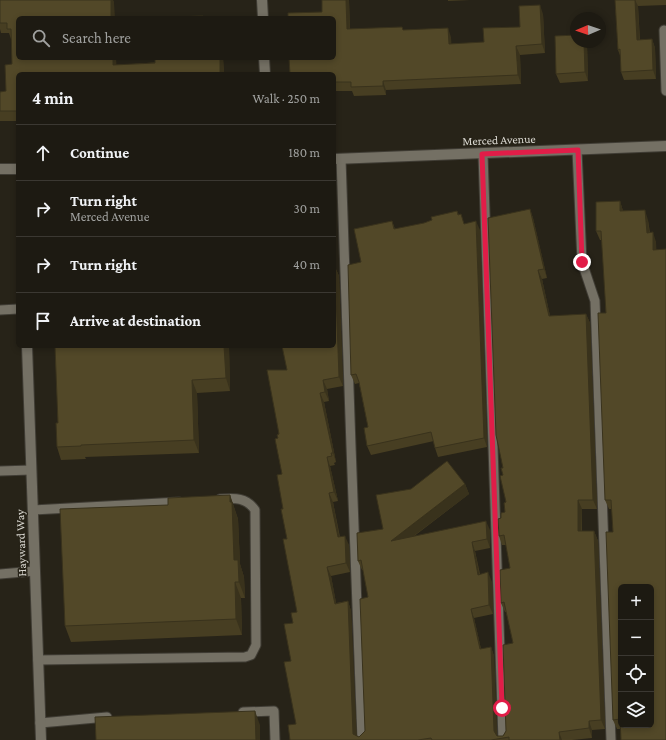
<!DOCTYPE html>
<meta charset="utf-8">
<style>
:root{--surface:#1d1a12;--page:#25231b;--text:#f1f3f6;--muted:#a0a19f;--line:#3b3832}
body{margin:0;font-family:"Crimson Pro",serif;background:var(--page);color:var(--text)}
.controls{position:absolute;right:12px;bottom:12px;display:grid;overflow:hidden;border-radius:6px;box-shadow:0 2px 6px #0003}
.controls button{width:36px;height:36px;display:grid;place-items:center;padding:0;border:0;border-bottom:1px solid var(--line);background:var(--surface);color:var(--text);font:20px sans-serif}
.compass{position:absolute;left:570px;top:12px;width:36px;height:36px;border-radius:50%;background:var(--surface);box-shadow:0 2px 6px #0003;rotate:268deg}
.stop{position:absolute;width:12px;height:12px;margin:-9px;border:3px solid #e11d48;border-radius:50%;background:#fff}
.stop.end{background:#e11d48;border-color:#fff;box-shadow:0 1px 4px #0008}
.list{margin:0;padding:0;list-style:none}
h2{display:flex;justify-content:space-between;align-items:center;height:52px;margin:0;padding:0 16px;font-size:17px}
h2 small{font-size:13px;font-weight:400;color:var(--muted)}
.list li{display:grid;grid-template-columns:26px 1fr auto;gap:12px;align-items:center;box-sizing:border-box;height:56px;padding:0 16px;border-top:1px solid var(--line)}
.list b{display:block;font-size:15px;white-space:nowrap}
.list p{margin:0;font-size:13px;white-space:nowrap;color:var(--muted)}
.list em{font-size:13px;font-style:normal;color:var(--muted)}
.icon{flex:none;width:22px;height:22px;fill:none;stroke:currentColor;stroke-width:2;stroke-linecap:round;stroke-linejoin:round}
.map{position:relative;flex:none;width:666px;height:740px;overflow:hidden}
.search{position:absolute;background:var(--surface);box-shadow:0 2px 6px #0003;left:16px;top:16px;width:320px;height:44px;display:flex;align-items:center;gap:10px;box-sizing:border-box;padding:0 14px;border-radius:6px;color:var(--muted);font-size:15px}
.panel{position:absolute;background:var(--surface);box-shadow:0 2px 6px #0003;left:16px;top:72px;width:320px;height:276px;border-radius:6px}
.map>svg:first-child{display:block}
.lines{fill:none;stroke-linecap:round;stroke-linejoin:round}
.service-casing{stroke:#403d35;stroke-width:11}
.minor-casing{stroke:#403d35;stroke-width:12}
.tertiary-casing{stroke:#403d35;stroke-width:12}
.service{stroke:#747064;stroke-width:9}
.minor{stroke:#747064;stroke-width:10}
.tertiary{stroke:#747064;stroke-width:10}
.wall{fill:#473e22}
.shaded-wall{fill:#39321c}
.building{fill:#524828;stroke:#39321c;fill-rule:evenodd}
.route{stroke:#e11d48;stroke-width:5}
.labels{text-anchor:middle;dominant-baseline:central;stroke-width:3;stroke-linejoin:round;paint-order:stroke}
.street-label{font-size:12px;fill:#dad8d1;stroke:#272318}
</style>
<div class="map">
<svg width="666" height="740" viewBox="0 0 666 740">
<rect width="100%" height="100%" fill="#272318"/>
<g class="lines">
<g class="service-casing">
<path id="service" d="M664 30 666 91
M577 150 582 262 595 301 611 740
M483 154 503 740
M341 159C347 353 355 546 362 740
M0 310 18 309
M0 471 31 470
M33 510 179 502
M0 574 35 571
M38 660 245 657 251 655 256 645 255 510C246 497 235 498 220 499
M243 712 274 711 275 740
M40 723 107 717"/>
</g>
<g class="minor-casing">
<path id="minor" d="M262 0 263 18
M264 58 265 74
M27 346 41 740"/>
</g>
<g class="tertiary-casing">
<path id="tertiary" d="M334 159 666 146
M0 169H18"/>
</g>
<use href="#service" class="service"/>
<use href="#minor" class="minor"/>
<use href="#tertiary" class="tertiary"/>
</g>
<path class="wall" d="M0 0H113L114 3 18 58H116V65L223 58 224 74H18V121H0V92L6 91 12 64V39H11L9 33H1L0 29Z
M349 0 350 29 404 30 451 37V44L484 42 520 27 543 14 545 53 520 55 521 84 386 90V95L354 96 352 91H334V74L322 12Z
M448 0H470L448 1Z
M615 0H666V5L638 6 640 40 652 39 655 48 656 79 624 80 621 72V58L618 50Z
M587 44 588 81 560 83 556 74Z
M620 201 623 211 648 220 650 233 656 242V250L621 729H617L613 720V532L612 509H609L605 500 606 313 602 240H600L596 231Z
M530 209 533 218 547 278 542 279 550 316 586 314 590 323 597 509H582V531H594L598 541 605 729 592 730V738L572 740H290L296 724 291 661 293 623 297 612 283 509 282 474 278 438 287 370 335 267 339 276 343 386 327 389 329 401 324 402 336 462 334 463 335 465 330 466 338 501 333 502 340 537 349 545 350 572 331 576 336 603 348 601 351 611 356 735 359 737 365 731 368 597 363 570H362L358 561 383 529 465 484 469 494 413 537 490 530V548L475 551 480 574 492 582 493 614 474 618 481 649 491 647 494 656 497 736H503L506 731 513 643 506 612H505L501 603 510 568 506 545H502L499 536 501 518 505 512 506 502 503 475V468Z
M457 211 459 215 464 224 480 230 487 447 438 457 435 448 434 441 371 455 367 446 368 427 359 383 355 384 351 375 361 262 392 221 395 229 424 223Z
M55 346H229L230 391 197 393 199 453 85 457 86 459 61 460 57 447 58 423Z
M230 495 238 519 240 564 244 577 245 598H241L242 635 71 642 65 626 168 505Z"/>
<path class="shaded-wall" d="M111 0H113L114 3 115 18H111Z
M346 0H349L350 38 347 29Z
M635 0 638 6 640 49 637 40Z
M540 5 543 14 545 53 542 44Z
M448 28 451 37 452 53 449 44Z
M652 39 655 48 656 79 653 70Z
M584 42H586L587 44 588 81 585 72Z
M516 46 520 55 521 84 518 75Z
M113 58H116L117 74 113 65Z
M220 58H223L224 74H220Z
M383 81 386 90V95L383 86Z
M620 201 623 211H620Z
M530 209 533 218 547 278 544 269Z
M645 210 648 220 650 242 647 233Z
M476 221 480 230 487 447 484 438Z
M653 232 656 242 657 259 653 250Z
M335 267 339 276 343 386 339 377Z
M538 270 542 279 552 325 549 316Z
M586 314 590 323 597 509 593 500Z
M224 346H229L230 391 226 378Z
M192 380 197 393 199 453 194 440Z
M323 380 327 389 329 401 325 392Z
M320 393 324 402 336 462 333 453Z
M327 457 330 466 338 501 334 492Z
M465 484 469 494 395 550 391 541Z
M329 493 333 502 341 546 338 537Z
M230 495 238 519 240 564 244 577 245 598 239 582 234 560Z
M578 500 582 509 581 540 578 531Z
M486 521 490 530V548L487 539Z
M594 531 598 541 605 729 601 720Z
M345 536 349 545 350 572 346 563Z
M472 542 475 551 481 584 478 575Z
M327 567 331 576 338 613 335 604Z
M488 572 492 582 493 614 489 605Z
M235 582 241 598 242 635 236 619Z
M348 601 351 611 357 740 353 734Z
M471 609 474 618 483 658 480 649Z
M491 647 494 656 497 740 494 731Z
M255 711 260 725V740H256Z
M589 721 592 730V738L589 728Z
M559 732 562 740H560Z"/>
<path class="building" d="M0 0H111V18H18V58H113V65L155 63V58H220V74H18V111H0V92L6 91 5 65 12 64 11 29H7V23H0Z
M322 0H346L347 29 402 27 403 30 448 28 449 44 484 42 483 28 520 27 519 6 540 5 542 44 516 46 518 75 383 81V86L351 87V82H334V74H290L289 58H334V18H288V13L322 12Z
M615 0H635L637 40 652 39 653 70 621 72 620 49 618 50Z
M203 16V18H174V17Z
M576 35V42H584L585 72 556 74 555 36Z
M620 201V211L645 210 647 233 653 232V250L666 249V740H621L620 719 613 720 606 532H613L611 500H605L598 313H606L601 231H596V202ZM621 587H651V725H621Z
M530 209 544 269 538 270 549 316 586 314 593 500H578V531H594L601 720 589 721V728L559 732 560 740H509V737L491 740H432L431 738 418 740H290L288 725 296 724 284 662 291 661 284 624 293 623 291 613 297 612 283 539H287L281 509H283L277 475 282 474 275 439 278 438 277 435 279 434 267 370H287L282 346H334V267H335L339 377 323 380 325 392 320 393 333 453H331L332 456 327 457 334 492 329 493 338 537 345 536 346 563 327 567 335 604 348 601 353 734 359 737 365 731 360 599 368 597 361 560 358 561 357 533 383 529 376 495 411 489 447 461 465 484 391 541 486 521 487 539 472 542 478 575 488 572 489 605 471 609 480 649 491 647 494 731 497 736H503L506 731 503 645 513 643 504 602 501 603 500 570 510 568 504 535 499 536 498 519 501 518V513L505 512 504 503 506 502 500 476 503 475 501 468H503L496 435 488 218Z
M457 211 458 215 461 214 464 224 476 221 484 438 435 448 431 432 367 446 364 428 368 427 359 382 356 374 351 375 348 265 361 262 354 229 392 221 394 229 424 223 432 220 431 217Z
M55 346H224L226 378 192 380 194 440 81 445V446L57 447 56 423H58Z
M230 495V502H232L234 560H238L239 582H235L236 619 65 626 60 509 168 505V498Z
M255 711 256 740H96L95 717Z"/>
<g class="lines">
<path class="route" d="M502 708 482 154 578 150 582 262"/>
</g>
<g class="labels">
<g class="street-label">
<text transform="translate(499 140) rotate(-2)">Merced Avenue</text>
<text transform="translate(21 543) rotate(-92)">Hayward Way</text>
</g>
</g>
</svg>
<div class="controls">
<button>+</button>
<button>−</button>
<button><svg class="icon" aria-label="locate" viewBox="0 0 24 24"><circle cx="12" cy="12" r="6"/><path d="M12 2v4M12 18v4M2 12h4M18 12h4"/></svg></button>
<button><svg class="icon" aria-label="layers" viewBox="0 0 24 24"><path d="M12 4l9 5-9 5-9-5zM3 14l9 5 9-5"/></svg></button>
</div>
<svg class="compass" viewBox="-18 -18 36 36"><path d="M0-13l5 13h-10z" fill="#e53935"/><path d="M0 13l5-13h-10z" fill="#a0a19f"/></svg>
<div class="stop" style="left:502px;top:708px"></div>
<div class="stop end" style="left:582px;top:262px"></div>
<div class="search"><svg class="icon" aria-label="search" viewBox="0 0 24 24"><circle cx="10" cy="10" r="6"/><path d="M15 15l6 6"/></svg>Search here</div>
<section class="panel">
<h2>4 min<small>Walk · 250 m</small></h2>
<ul class="list">
<li><svg class="icon" aria-label="ahead" viewBox="0 0 24 24"><path d="M12 20V5M6 11l6-6 6 6"/></svg><div><b>Continue</b></div><em>180 m</em></li>
<li><svg class="icon" aria-label="right" viewBox="0 0 24 24"><path d="M7 20v-9h11M14 6l5 5-5 5"/></svg><div><b>Turn right</b><p>Merced Avenue</p></div><em>30 m</em></li>
<li><svg class="icon" aria-label="right" viewBox="0 0 24 24"><path d="M7 20v-9h11M14 6l5 5-5 5"/></svg><div><b>Turn right</b></div><em>40 m</em></li>
<li><svg class="icon" aria-label="arrive" viewBox="0 0 24 24"><path d="M6 21V4h12l-3 4 3 4H6"/></svg><div><b>Arrive at destination</b></div></li>
</ul>
</section>
</div>
